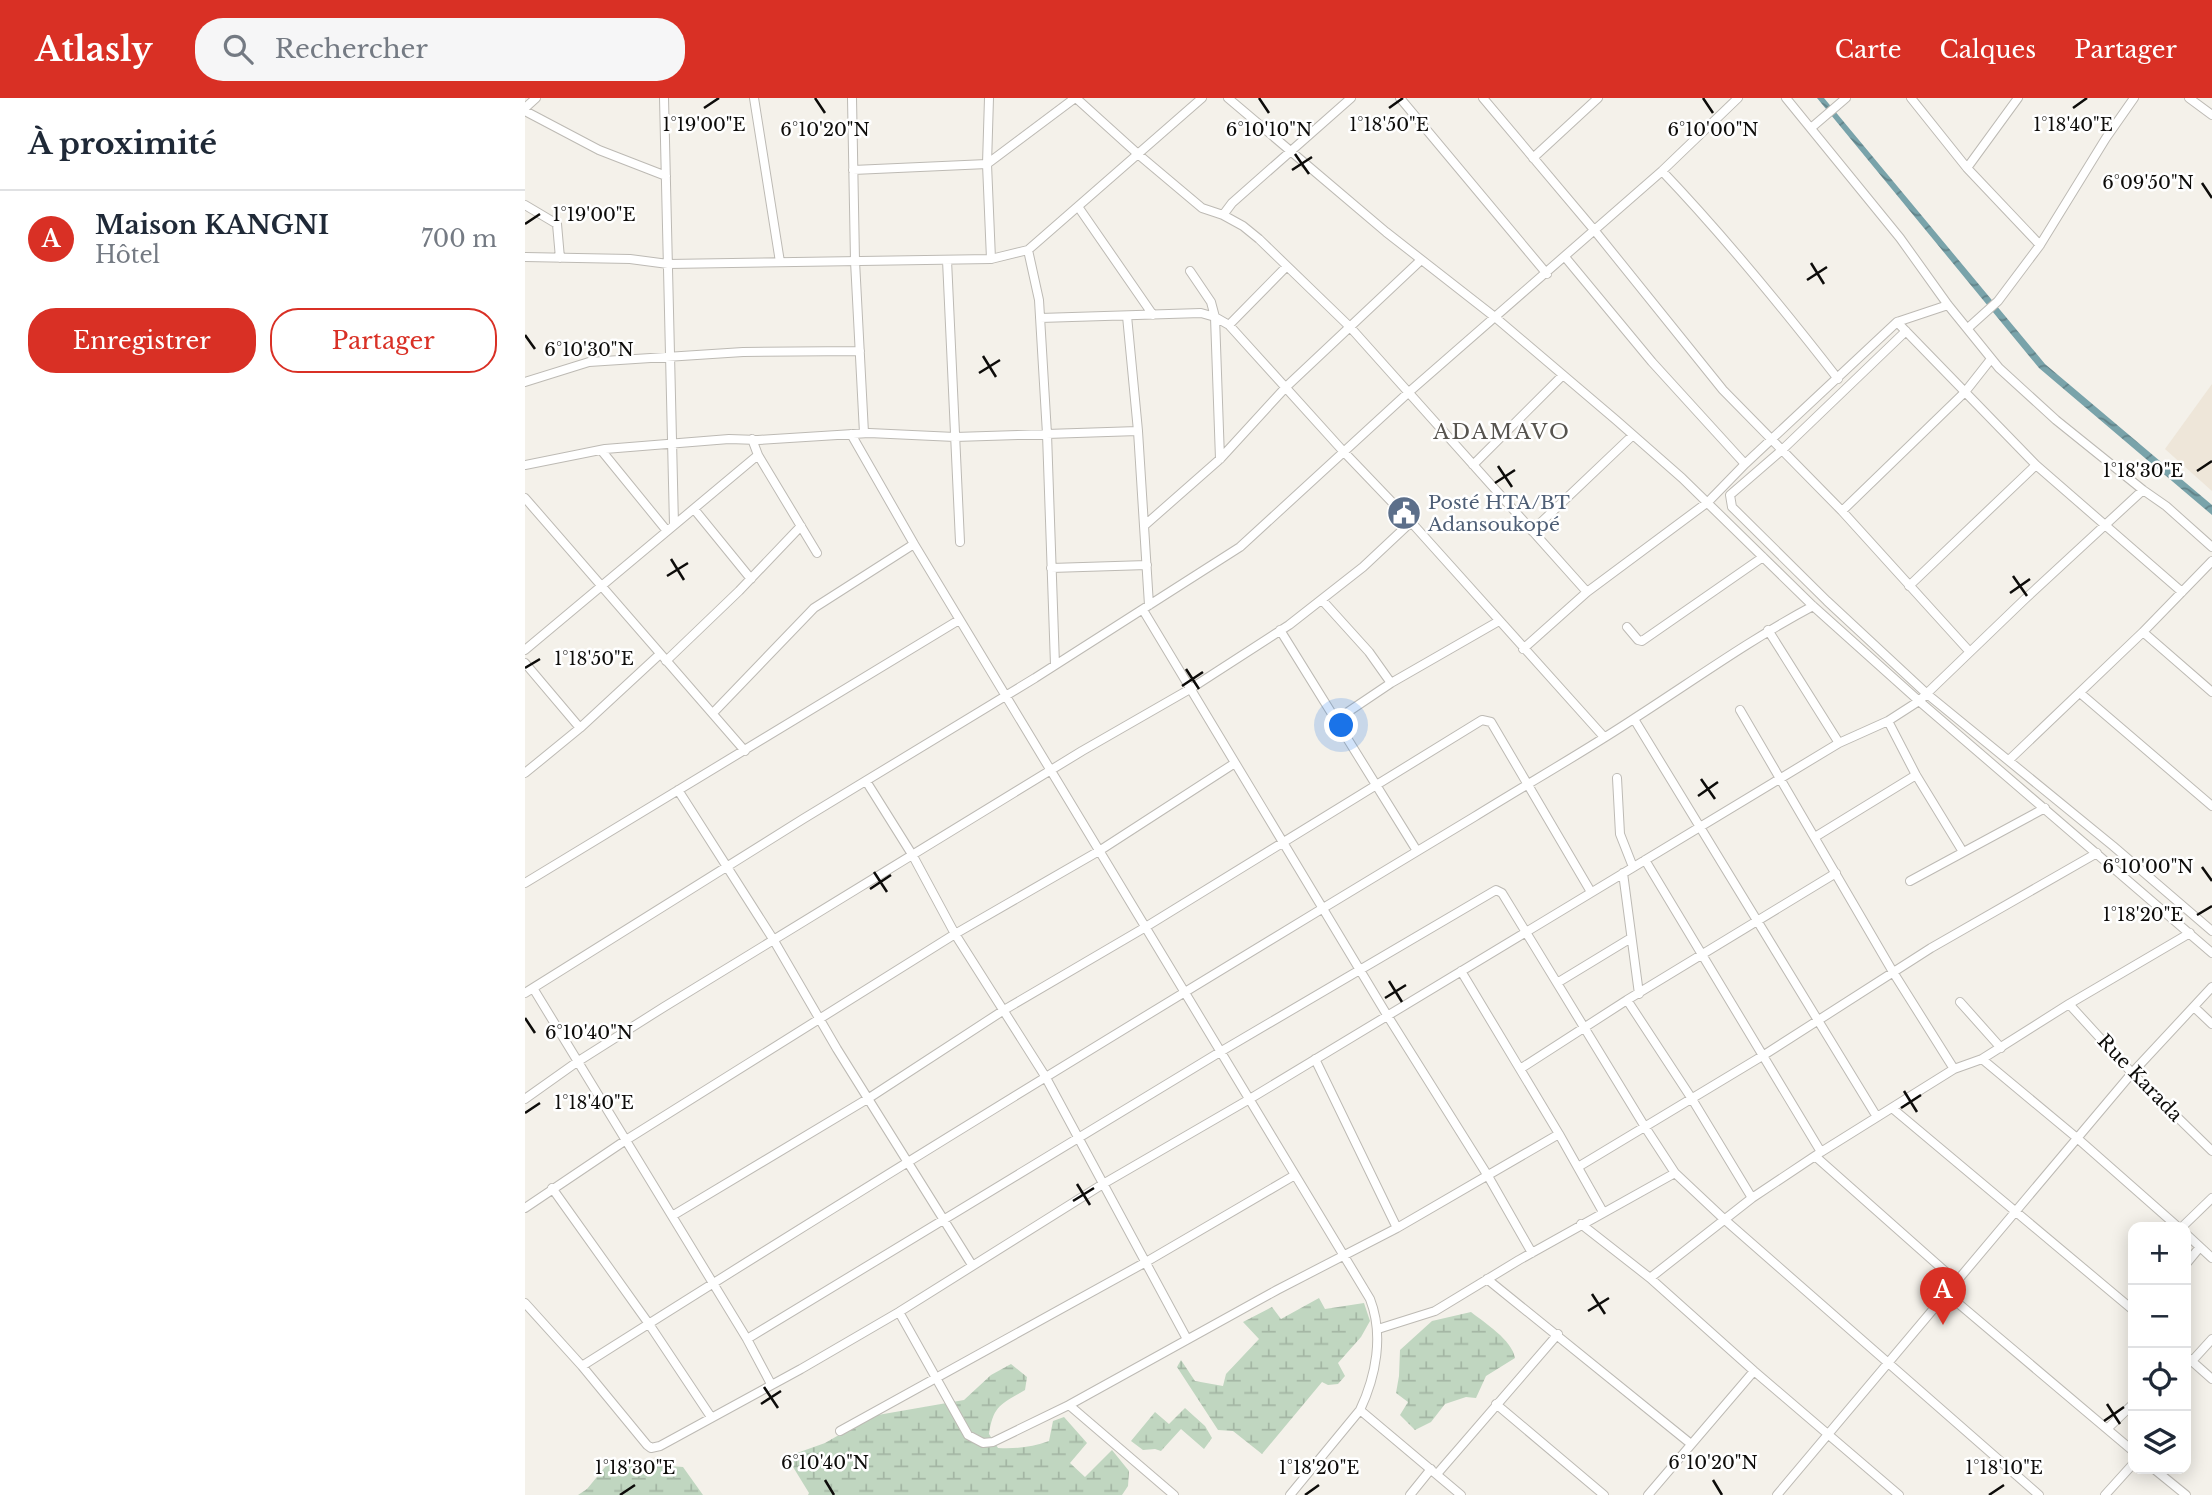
<!DOCTYPE html>
<html lang="fr">
<meta charset="utf-8">
<style>
:root{--surface:#fff;--page:#f6f6f7;--text:#1f2937;--muted:#747a83;--line:#e0e1e3;--accent:#d93025}
body{margin:0;font-family:"Libre Baskerville",serif;background:var(--page);color:var(--text)}
.controls{position:absolute;right:21px;bottom:21px;display:grid;overflow:hidden;border-radius:14px;box-shadow:0 4px 18px #0003}
.controls button{width:63px;height:63px;display:grid;place-items:center;padding:0;border:0;border-bottom:2px solid var(--line);background:var(--surface);color:var(--text);font:35px sans-serif}
.you{position:absolute;left:817px;top:628px;width:24px;height:24px;margin:-18px;border:5px solid #fff;border-radius:50%;background:#1a73e8;box-shadow:0 0 0 10px #1a73e833}
.badge{display:grid;place-items:center;width:46px;height:46px;border-radius:50%;background:var(--accent);color:#fff;font-size:23px;font-weight:700}
.pin{position:absolute;translate:-50% -58px;filter:drop-shadow(0 2px 4px #0008)}
.pin::after{content:'';position:absolute;top:37px;width:24px;height:21px;background:inherit;clip-path:polygon(0 0,100% 0,50% 100%)}
.list{margin:0;padding:0;list-style:none}
h2{display:flex;justify-content:space-between;align-items:center;height:91px;margin:0;padding:0 28px;font-size:30px}
h2 small{font-size:23px;font-weight:400;color:var(--muted)}
.list li{display:grid;grid-template-columns:46px 1fr auto;gap:21px;align-items:center;box-sizing:border-box;height:98px;padding:0 28px;border-top:2px solid var(--line)}
.list b{display:block;font-size:26px;white-space:nowrap}
.list p{margin:0;font-size:23px;white-space:nowrap;color:var(--muted)}
.list em{font-size:23px;font-style:normal;color:var(--muted)}
.actions{display:flex;gap:14px;padding:21px 28px}
.actions a{flex:1;padding:16px 0;border:2px solid var(--accent);border-radius:28px;text-align:center;font-size:24px;color:var(--accent)}
.actions .main{background:var(--accent);color:#fff}
.icon{flex:none;width:38px;height:38px;fill:none;stroke:currentColor;stroke-width:2;stroke-linecap:round;stroke-linejoin:round}
.map{position:relative;flex:none;width:1687px;height:1397px;overflow:hidden}
header{display:flex;align-items:center;gap:42px;box-sizing:border-box;height:98px;padding:0 35px;background:var(--accent);color:#fff}
header strong{font-size:33px}
nav{display:flex;gap:38px;margin-inline-start:auto;font-size:24px}
.search{width:490px;height:63px;background:var(--page);display:flex;align-items:center;gap:18px;box-sizing:border-box;padding:0 24px;border-radius:28px;color:var(--muted);font-size:26px}
main{display:flex}
aside{flex:1;background:var(--surface)}
.map>svg:first-child{display:block}
.built{fill:#eee6d9}
.wetland{fill:url(#wetland-marsh)}
.water{fill:url(#water-waves)}
.lines{fill:none;stroke-linecap:round;stroke-linejoin:round}
.minor-casing{stroke:#bdbab4;stroke-width:10}
.minor{stroke:#fff;stroke-width:8}
.ticks{fill:none;stroke:#0d0c0a;stroke-width:2.5}
.labels{text-anchor:middle;dominant-baseline:central;stroke-width:5;stroke-linejoin:round;paint-order:stroke}
.service-label{font-size:19px;fill:#4e5e75;stroke:#fff;text-anchor:start}
.street-label{font-size:19px;fill:#0d0c0a;stroke:#fff}
.neighbourhood-label{font-size:21px;letter-spacing:2px;fill:#57544f;stroke:#fff}
.ticks-label{font-size:18px;text-anchor:middle;fill:#0d0c0a;stroke:#fff;stroke-width:5;stroke-linejoin:round;paint-order:stroke}
</style>
<header>
<strong>Atlasly</strong>
<div class="search"><svg class="icon" aria-label="search" viewBox="0 0 24 24"><circle cx="10" cy="10" r="6"/><path d="M15 15l6 6"/></svg>Rechercher</div>
<nav><a>Carte</a><a>Calques</a><a>Partager</a></nav>
</header>
<main>
<aside>
<h2>À proximité<small></small></h2>
<ul class="list">
<li><span class="badge">A</span><div><b>Maison KANGNI</b><p>Hôtel</p></div><em>700 m</em></li>
</ul>
<div class="actions"><a class="main">Enregistrer</a><a>Partager</a></div>
</aside>
<div class="map">
<svg width="1687" height="1397" viewBox="0 0 1687 1397">
<defs>
<pattern id="wetland-marsh" width="20" height="14" patternUnits="userSpaceOnUse" patternTransform="scale(1.75)"><rect width="20" height="14" fill="#c0d6c0"/><path d="M1 5h8M5 5V1M11 12h8M15 12V8" fill="none" stroke="#a4b6a4"/></pattern>
<pattern id="water-waves" width="16" height="10" patternUnits="userSpaceOnUse" patternTransform="scale(1.75)"><rect width="16" height="10" fill="#79a3aa"/><path d="M0 5q4-4 8 0t8 0" fill="none" stroke="#628389"/></pattern>
</defs>
<rect width="100%" height="100%" fill="#f4f1ea"/>
<path class="built" d="M1687 286V393L1640 351Z"/>
<path class="wetland" d="M794 1200 800 1211 839 1205 845 1223 836 1239 813 1265 820 1278 813 1286 803 1287 797 1284 737 1356 708 1333 693 1332 652 1269 656 1262 670 1283 698 1288 701 1276 734 1241 718 1224 747 1209 756 1221Z
M946 1214C960 1225 987 1242 990 1260L961 1278 951 1300 941 1299 920 1306 906 1324 890 1332 875 1317 883 1304 871 1295 874 1278 875 1252 907 1223Z
M486 1266 502 1279 500 1292C476 1306 468 1308 464 1336L473 1350C492 1351 507 1349 524 1343L528 1323 539 1319 562 1345 545 1365 560 1379 587 1352 604 1373 603 1388 597 1397H283L284 1395 265 1364 272 1355 300 1345 347 1318 439 1302 466 1277Z
M660 1310 680 1328 687 1340 679 1351 656 1331 636 1353 630 1351 618 1352 606 1343 630 1314 644 1326Z
M85 1363 158 1369 178 1397H53L62 1391Z"/>
<path class="water" d="M1292 0H1299L1520 266 1687 407V417L1514 270Z"/>
<g class="lines">
<g class="minor-casing">
<path id="minor" d="M139 0 149 427
M229 0 255 164
M327 0 330 163 339 335
M464 0 462 66 466 161
M551 0 614 57 677 110 698 117 707 105 826 0
M703 0 861 134 971 220 1091 322 1157 380 1288 508 1394 603 1687 855
M875 0 1022 176
M958 0 1070 133 1198 292 1317 413 1444 553
M1261 0 1375 140 1423 207 1474 270 1531 322 1618 392 1641 408 1687 449
M1386 0 1442 70 1515 147
M1664 0 1687 17
M0 10 11 0
M0 13 74 52 141 78
M1286 30 1321 0
M1008 60 1073 0
M1442 70 1493 0
M328 72 462 66 550 0
M1137 73C1200 139 1257 209 1313 281
M0 107 32 126 35 160
M554 110 628 217
M698 117 718 128 734 141 825 229 1062 494
M503 152 514 202 522 336 530 567
M0 159 105 161 143 166 466 161 503 152 677 0
M1040 159 1127 264 1220 366
M422 162 435 444
M665 173 686 204 690 219 695 361
M602 218 613 333 624 507
M515 220 676 215 690 219 704 227 818 353 886 424 1079 639
M1372 224 1511 367 1657 494
M704 227 762 168
M1443 230 1473 203 1515 147 1581 40 1609 0
M1381 233 1257 352 1205 397 1207 409 1302 503 1402 596 1588 748 1687 833
M0 284 64 264 218 254 335 253
M326 336 389 446 845 1201C859 1237 851 1278 835 1312L765 1397
M227 341 233 357 292 455
M76 352 142 433
M0 367 80 351 204 341 233 342 344 335 430 339 613 333
M948 367 1038 277
M0 400 220 653
M169 411 226 481
M1317 413 1440 294 1466 261
M620 427 695 361 761 289 896 162
M1007 433 1108 337
M526 470 622 467
M1384 488 1511 367
M797 502 844 554 866 585
M618 512 862 917 963 1078 1007 1155
M1102 529 1113 542 1117 543 1238 459
M755 532 892 753
M1243 532 1314 645
M1618 534 1687 594
M998 551 1062 494 1183 404 1220 366 1372 224 1423 207
M0 552 233 357
M141 563 214 493 276 428
M0 565 55 630
M1555 595 1687 708
M1215 612 1368 874 1429 971
M188 615 289 510 389 446
M1109 621 1352 1019
M811 622 866 585 974 523
M1363 623 1391 677 1438 754
M1484 662 1618 534 1687 463
M0 675 55 630 135 556
M1092 680 1095 736 1108 769
M341 683 388 758 430 836 520 978 662 1241
M153 692 248 841 312 951 447 1167
M1290 739 1391 677
M1120 762 1296 1054
M1098 775 1114 896
M1385 783 1520 710
M0 785 434 522
M936 873 1034 1036 1078 1114
M1032 885 1106 840
M8 890 222 1241 246 1286
M0 895 278 721 510 580 715 449 884 294 1137 73 1213 0
M1102 902 1167 1001 1227 1100
M1435 904 1476 950
M1544 906 1607 975 1687 1053
M1669 909 1687 926
M790 961 872 1130
M1457 961 1552 1040 1653 1129
M995 971 1102 902 1311 775
M0 1001 52 964 139 909 557 653 665 591 764 527 838 469 886 424
M1367 1010 1608 1212
M1290 1058 1431 1183
M1053 1069 1239 957 1406 850 1572 755
M27 1090 124 1226 186 1319
M0 1110 101 1042 430 836 574 753 710 665
M147 1118 344 1000 479 912 619 830 957 622 966 624 1066 794
M1056 1126 1125 1180 1229 1273 1374 1397
M1657 1129 1687 1100
M1661 1136 1687 1160
M1661 1166 1675 1149
M1125 1180 1227 1100 1296 1054 1429 971 1457 961 1544 906 1665 835
M962 1181 1166 1346
M1421 1195 1608 1353
M0 1205 57 1268 122 1347 126 1350 135 1348 276 1271 374 1214 578 1086 723 1002 1314 645 1363 623 1394 603 1500 501 1618 392
M374 1214 443 1337 458 1345 468 1344 544 1307 752 1192 872 1130 1034 1036
M853 1231 910 1213 994 1162 1150 1075
M222 1241 695 954 971 792 977 795 1120 1029 1150 1075 1200 1122 1514 1397
M1661 1258 1687 1281
M1667 1263 1687 1241
M57 1268C352 1081 650 899 949 719 1002 686 1057 655 1110 620 1169 582 1226 541 1288 508
M971 1306 1079 1397
M544 1307 649 1397
M835 1312 936 1397
M1582 1331 1608 1306
M315 1333 621 1164 770 1077
M1629 1371 1661 1397
M912 1376 1033 1236
M885 1397 906 1371
M1123 1397 1229 1273
M1252 1397 1607 975 1687 889
M1580 1397 1608 1366"/>
</g>
<use href="#minor" class="minor"/>
</g>
<path class="ticks" d="M290 0 300 15M734 0 744 15M1178 0 1188 15M179 10 194 0M864 10 878 0M1548 10 1562 0M770 56 784 76M767 72 787 59M1677 85 1687 100M0 126 15 116M1286 165 1299 186M1282 182 1302 169M0 237 10 251M458 258 471 279M454 275 475 262M973 368 987 389M1672 373 1687 363M970 385 990 372M146 461 159 482M142 478 163 465M1488 478 1502 498M1485 495 1505 481M0 570 15 561M661 571 674 591M657 588 678 574M1176 681 1190 701M1173 698 1193 684M1677 769 1687 783M349 774 362 794M345 791 366 777M1672 817 1687 808M864 883 877 904M860 900 881 887M0 920 10 935M1379 993 1392 1014M1376 1010 1396 997M0 1015 15 1005M552 1086 565 1107M548 1103 569 1090M1067 1196 1080 1216M1063 1213 1084 1200M239 1289 253 1310M236 1306 256 1293M1582 1306 1595 1326M1579 1323 1599 1309M300 1382 309 1397M1188 1382 1197 1397M95 1397 110 1387M780 1397 794 1387M1464 1397 1479 1387"/>
<defs>
<g id="civic-disc" transform="scale(1.75)"><circle r="9.5" fill="#5c6f8a" stroke="#fff"/><path d="M-.6-6.5H3V-4.5H.6V-3L4-1V1h2V6H-6V1h2V-1L-.6-3ZM-1.2 2.5V6h2.4V2.5Z" fill="#fff"/></g>
</defs>
<g fill-rule="evenodd">
<use href="#civic-disc" x="879" y="415"/>
</g>
<g class="labels">
<g class="service-label">
<text x="903" y="404">Posté HTA/BT<tspan x="903" dy="22">Adansoukopé</tspan></text>
</g>
<g class="street-label">
<text transform="translate(1615 980) rotate(46)">Rue Karada</text>
</g>
<g class="neighbourhood-label">
<text x="977" y="334">ADAMAVO</text>
</g>
</g>
<g class="ticks-label">
<text x="179" y="33">1°19'00"E</text>
<text x="864" y="33">1°18'50"E</text>
<text x="1548" y="33">1°18'40"E</text>
<text x="300" y="38">6°10'20"N</text>
<text x="744" y="38">6°10'10"N</text>
<text x="1188" y="38">6°10'00"N</text>
<text x="1623" y="91">6°09'50"N</text>
<text x="69" y="123">1°19'00"E</text>
<text x="64" y="258">6°10'30"N</text>
<text x="1618" y="379">1°18'30"E</text>
<text x="69" y="567">1°18'50"E</text>
<text x="1623" y="775">6°10'00"N</text>
<text x="1618" y="823">1°18'20"E</text>
<text x="64" y="941">6°10'40"N</text>
<text x="69" y="1011">1°18'40"E</text>
<text x="300" y="1371">6°10'40"N</text>
<text x="1188" y="1371">6°10'20"N</text>
<text x="110" y="1376">1°18'30"E</text>
<text x="794" y="1376">1°18'20"E</text>
<text x="1479" y="1376">1°18'10"E</text>
</g>
</svg>
<div class="controls">
<button>+</button>
<button>−</button>
<button><svg class="icon" aria-label="locate" viewBox="0 0 24 24"><circle cx="12" cy="12" r="6"/><path d="M12 2v4M12 18v4M2 12h4M18 12h4"/></svg></button>
<button><svg class="icon" aria-label="layers" viewBox="0 0 24 24"><path d="M12 4l9 5-9 5-9-5zM3 14l9 5 9-5"/></svg></button>
</div>
<div class="you"></div>
<div class="pin badge" style="left:1418px;top:1227px">A</div>
</div>
</main>
